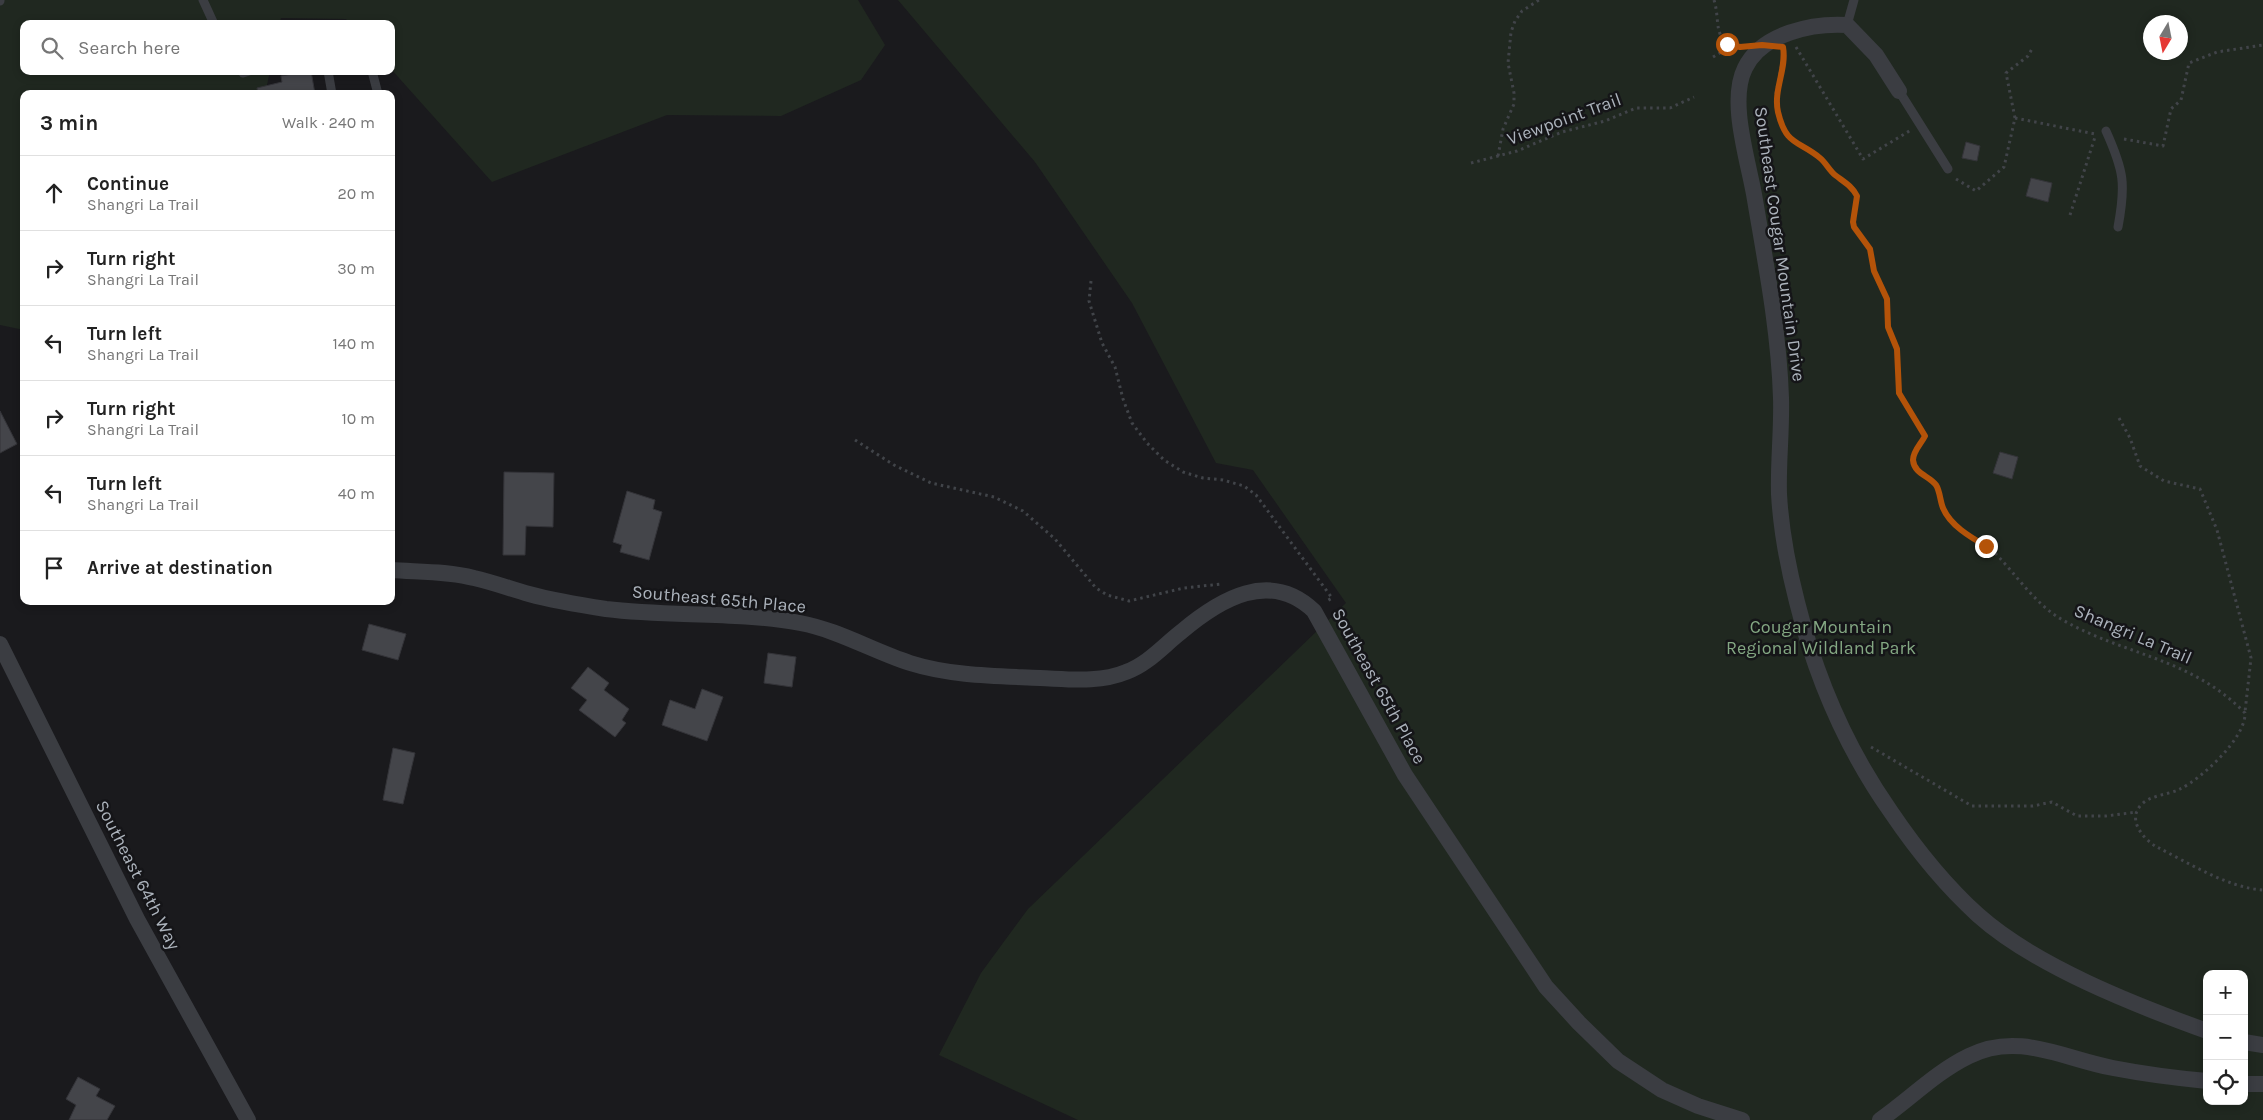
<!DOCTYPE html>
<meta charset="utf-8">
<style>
:root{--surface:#fff;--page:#f6f6f6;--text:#222;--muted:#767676;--line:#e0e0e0}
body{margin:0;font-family:Karla,sans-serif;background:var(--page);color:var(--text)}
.controls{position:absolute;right:15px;bottom:15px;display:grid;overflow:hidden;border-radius:10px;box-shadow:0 2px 8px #0003}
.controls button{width:45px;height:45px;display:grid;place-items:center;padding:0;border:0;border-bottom:1px solid var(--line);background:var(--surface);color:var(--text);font:25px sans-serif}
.compass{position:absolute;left:2143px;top:15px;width:45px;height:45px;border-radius:50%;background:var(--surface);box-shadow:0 2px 8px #0003;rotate:190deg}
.stop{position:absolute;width:15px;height:15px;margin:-11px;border:4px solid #b45309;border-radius:50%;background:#fff}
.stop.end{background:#b45309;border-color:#fff;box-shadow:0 1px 5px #0008}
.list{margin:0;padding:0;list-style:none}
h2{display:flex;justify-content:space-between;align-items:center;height:65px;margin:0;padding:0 20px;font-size:21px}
h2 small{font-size:16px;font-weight:400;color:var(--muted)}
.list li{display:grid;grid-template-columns:32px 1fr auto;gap:15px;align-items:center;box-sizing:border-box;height:75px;padding:0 20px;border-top:1px solid var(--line)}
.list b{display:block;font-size:19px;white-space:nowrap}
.list p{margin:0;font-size:16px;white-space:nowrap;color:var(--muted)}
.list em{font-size:16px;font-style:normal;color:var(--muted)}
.icon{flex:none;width:28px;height:28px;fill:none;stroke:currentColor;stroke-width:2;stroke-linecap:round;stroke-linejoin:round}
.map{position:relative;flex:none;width:2263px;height:1120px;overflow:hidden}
.search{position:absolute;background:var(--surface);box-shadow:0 2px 8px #0003;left:20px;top:20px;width:375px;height:55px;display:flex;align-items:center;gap:12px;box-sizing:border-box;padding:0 18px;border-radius:10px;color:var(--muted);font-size:19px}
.panel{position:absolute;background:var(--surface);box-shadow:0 2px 8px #0003;left:20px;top:90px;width:375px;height:515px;border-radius:10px}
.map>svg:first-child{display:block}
.green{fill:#202820;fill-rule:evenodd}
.building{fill:#44454a;stroke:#343439}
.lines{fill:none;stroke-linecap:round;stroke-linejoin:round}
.path{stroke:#414449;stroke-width:3;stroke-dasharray:2.5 4;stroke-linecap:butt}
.service{stroke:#3b3d42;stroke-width:9}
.minor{stroke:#3b3d42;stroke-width:16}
.route{stroke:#b45309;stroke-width:6}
.labels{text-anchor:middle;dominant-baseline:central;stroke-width:5;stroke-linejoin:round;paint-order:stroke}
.street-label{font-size:18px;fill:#acb3bc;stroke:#151518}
.park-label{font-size:18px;fill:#84a883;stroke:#151518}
</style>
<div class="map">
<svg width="2263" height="1120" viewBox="0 0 2263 1120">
<rect width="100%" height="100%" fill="#1a1a1d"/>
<path class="green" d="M0 0H858L885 45 861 80 781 116 667 115 492 182 391 69V24H351L346 19 281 18 279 24H24V71H270L265 94H24V330L0 325Z
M898 0H2263V1120H1078L939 1055 981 973 1028 909 1346 603 1253 470 1216 463 1132 303 1035 162ZM2150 22H2180V52H2150ZM2207 974H2244V1101H2207Z"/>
<path class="building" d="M311 71 315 94H258L257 88 282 82 281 76Z
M1966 142 1980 146 1977 161 1962 158Z
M2031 178 2052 183 2048 202 2026 196Z
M0 411 17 444 0 453Z
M2000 452 2018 457 2012 479 1993 473Z
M504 472 554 473 553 527 526 526 525 555H503Z
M627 491 655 500 653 509 662 512 649 560 620 552 622 545 613 542Z
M369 624 406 634 398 660 362 650Z
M768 653 796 657 792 687 764 683Z
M588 667 609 683 604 690 629 709 622 720 626 723 615 737 579 710 587 700 571 688Z
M702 689 723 697 707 741 662 725 670 700 695 709Z
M393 748 415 753 403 804 383 800Z
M78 1077 100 1089 96 1096 115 1106 107 1120H69L76 1105 66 1099Z"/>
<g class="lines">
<path class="path" d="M1714 0C1721 22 1711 42 1740 47
M1796 47 1863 159 1911 130
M1784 53 1776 93 1778 110 1783 128 1792 140 1819 157 1836 176 1853 188 1857 196 1854 227 1869 249 1875 271 1887 299 1888 327 1897 349 1899 393 1925 436C1914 454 1906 462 1926 477 1929 480 1935 483 1937 487 1939 494 1940 502 1943 509 1948 519 1960 530 1969 536 1977 542 1987 545 1994 552 2015 573 2035 604 2061 619 2125 656 2190 657 2245 713 2246 738 2201 779 2180 789 2168 795 2150 795 2141 805 2127 820 2143 838 2155 846 2187 862 2228 888 2263 890
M1713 57 1732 46
M2015 118 2095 134
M2124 139 2163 146 2171 109 2181 100 2189 63 2217 52 2263 45
M1498 156 1503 129 1514 104V93L1508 63 1511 32 1515 21 1522 11 1539 0
M1471 163 1517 151 1562 132 1605 121 1636 108H1670L1694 97
M1956 179 1976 191 2004 167 2015 118 2006 73 2028 56 2033 47
M2070 215 2095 137
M1091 281 1089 301 1102 343 1115 367 1123 399 1132 423 1147 443 1164 460 1183 472 1203 478 1223 480 1244 486 1256 495 1332 598 1327 601
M2119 418 2130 438 2140 466 2164 481 2200 489 2217 530 2251 658 2245 712
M855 440 894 465 931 483 994 497 1023 511 1055 539 1096 588 1107 595 1129 601 1184 588 1221 584
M1871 747 1972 806H2033L2052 802 2077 816H2106L2137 812"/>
<path class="service" d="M203 0 214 24
M0 1V0
M1847 25 1854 0
M242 71 243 73 249 71
M328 71 332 94
M372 71 378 94
M1899 91 1948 169
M2106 131C2124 171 2126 184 2118 227"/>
<path class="minor" d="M1899 91 1876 55 1847 25C1813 23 1762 33 1745 68 1728 102 1749 162 1755 200 1766 265 1779 332 1781 398 1782 430 1778 462 1779 494 1781 530 1788 567 1797 602 1816 678 1846 748 1891 812 1916 849 1945 885 1978 915 2035 966 2135 1005 2207 1031
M391 570C418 572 447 571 474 578 492 582 511 589 529 594 555 601 580 605 606 609 670 617 736 611 800 623 838 630 873 651 910 663 951 676 997 676 1040 678 1068 679 1100 683 1126 672 1148 664 1163 646 1181 632 1220 599 1270 569 1314 611L1405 775 1546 987 1579 1023 1618 1061 1662 1090 1698 1106 1742 1120
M0 644 137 919 248 1120
M2244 1042 2263 1045
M2244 1084H2263
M1880 1120C1910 1099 1936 1072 1969 1056 2018 1031 2064 1059 2113 1068 2144 1074 2175 1078 2207 1081"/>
</g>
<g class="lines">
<path class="route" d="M1727 44 1740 47 1762 45 1783 47C1787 69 1773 90 1778 112 1786 146 1798 140 1820 158 1826 163 1829 170 1835 175 1844 182 1852 186 1857 196L1853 222 1854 227 1870 249 1874 271 1887 299 1888 327 1897 349 1899 393 1925 436C1921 444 1913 451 1913 460 1914 474 1930 476 1936 485 1940 491 1940 501 1943 508 1950 525 1970 537 1986 546"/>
</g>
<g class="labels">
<g class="street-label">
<text transform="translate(1564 119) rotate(-20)">Viewpoint Trail</text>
<text transform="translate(1780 244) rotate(82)">Southeast Cougar Mountain Drive</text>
<text transform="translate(719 599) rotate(5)">Southeast 65th Place</text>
<text transform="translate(2133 634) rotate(23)">Shangri La Trail</text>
<text transform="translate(1379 686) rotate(61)">Southeast 65th Place</text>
<text transform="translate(138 875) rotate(63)">Southeast 64th Way</text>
</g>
<g class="park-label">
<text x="1821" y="627">Cougar Mountain<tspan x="1821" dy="21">Regional Wildland Park</tspan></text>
</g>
</g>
</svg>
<div class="controls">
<button>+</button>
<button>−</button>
<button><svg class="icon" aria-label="locate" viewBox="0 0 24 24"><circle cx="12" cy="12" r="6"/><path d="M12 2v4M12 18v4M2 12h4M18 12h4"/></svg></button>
</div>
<svg class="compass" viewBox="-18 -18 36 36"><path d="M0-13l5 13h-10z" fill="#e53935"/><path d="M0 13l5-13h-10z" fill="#767676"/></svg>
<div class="stop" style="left:1727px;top:44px"></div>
<div class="stop end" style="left:1986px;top:546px"></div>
<div class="search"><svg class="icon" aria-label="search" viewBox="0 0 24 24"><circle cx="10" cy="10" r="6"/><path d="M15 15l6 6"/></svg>Search here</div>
<section class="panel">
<h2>3 min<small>Walk · 240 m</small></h2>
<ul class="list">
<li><svg class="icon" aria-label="ahead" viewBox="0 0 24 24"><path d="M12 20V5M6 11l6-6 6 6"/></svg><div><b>Continue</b><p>Shangri La Trail</p></div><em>20 m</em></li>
<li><svg class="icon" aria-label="right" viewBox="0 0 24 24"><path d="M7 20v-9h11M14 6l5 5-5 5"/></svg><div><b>Turn right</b><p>Shangri La Trail</p></div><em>30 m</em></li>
<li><svg class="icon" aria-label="left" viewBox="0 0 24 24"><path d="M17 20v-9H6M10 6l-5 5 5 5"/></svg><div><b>Turn left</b><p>Shangri La Trail</p></div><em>140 m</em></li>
<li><svg class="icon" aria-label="right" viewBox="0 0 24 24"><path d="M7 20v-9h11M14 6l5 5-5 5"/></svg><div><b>Turn right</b><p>Shangri La Trail</p></div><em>10 m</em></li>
<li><svg class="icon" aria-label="left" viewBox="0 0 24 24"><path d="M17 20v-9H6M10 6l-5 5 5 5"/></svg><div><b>Turn left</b><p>Shangri La Trail</p></div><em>40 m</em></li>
<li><svg class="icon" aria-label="arrive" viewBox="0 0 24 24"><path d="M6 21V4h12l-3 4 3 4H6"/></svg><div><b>Arrive at destination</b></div></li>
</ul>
</section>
</div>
